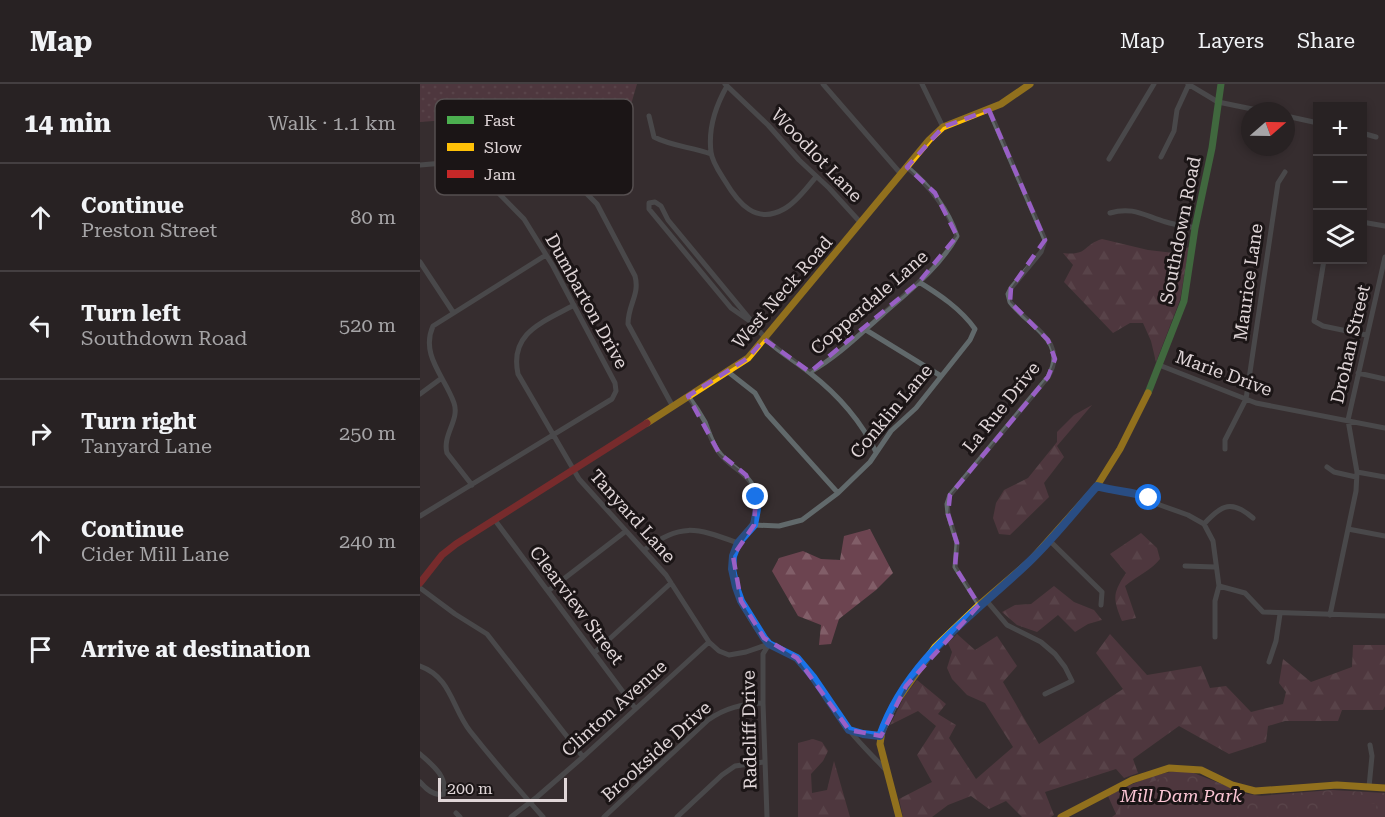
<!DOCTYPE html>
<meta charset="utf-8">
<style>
:root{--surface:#282223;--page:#302a2b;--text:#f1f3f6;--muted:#a5a4a6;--line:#443f41}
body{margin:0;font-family:"Roboto Serif",serif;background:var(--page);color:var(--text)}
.controls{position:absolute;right:18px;top:18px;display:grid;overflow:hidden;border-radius:0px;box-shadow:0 3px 9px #0003}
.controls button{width:54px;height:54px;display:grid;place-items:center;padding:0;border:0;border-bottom:2px solid var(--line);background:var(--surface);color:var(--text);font:30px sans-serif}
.compass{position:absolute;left:821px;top:18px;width:54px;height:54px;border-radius:50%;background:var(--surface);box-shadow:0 3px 9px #0003;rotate:70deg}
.scale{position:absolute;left:18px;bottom:15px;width:129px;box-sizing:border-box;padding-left:6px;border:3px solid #e0d6d8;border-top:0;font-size:16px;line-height:21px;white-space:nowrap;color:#e0d6d8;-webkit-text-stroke:4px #1b1516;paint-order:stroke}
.stop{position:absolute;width:18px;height:18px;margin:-14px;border:4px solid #1a73e8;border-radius:50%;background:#fff}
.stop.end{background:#1a73e8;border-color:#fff;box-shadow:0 2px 6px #0008}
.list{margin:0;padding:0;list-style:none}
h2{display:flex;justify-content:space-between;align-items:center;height:78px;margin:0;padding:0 24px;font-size:26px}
h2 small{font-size:20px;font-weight:400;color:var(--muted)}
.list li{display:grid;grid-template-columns:39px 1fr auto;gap:18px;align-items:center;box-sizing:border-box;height:108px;padding:0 24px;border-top:2px solid var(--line)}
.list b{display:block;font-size:22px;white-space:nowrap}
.list p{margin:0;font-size:20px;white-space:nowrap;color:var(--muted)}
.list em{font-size:20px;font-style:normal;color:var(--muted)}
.icon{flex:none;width:33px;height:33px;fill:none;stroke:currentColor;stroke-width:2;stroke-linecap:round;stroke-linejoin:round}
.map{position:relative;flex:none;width:965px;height:733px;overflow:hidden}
header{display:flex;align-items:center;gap:36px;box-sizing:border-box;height:84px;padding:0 30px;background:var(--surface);border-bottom:2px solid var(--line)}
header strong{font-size:28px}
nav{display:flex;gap:33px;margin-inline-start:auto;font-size:21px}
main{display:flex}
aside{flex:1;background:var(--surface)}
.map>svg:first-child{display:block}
.grass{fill:url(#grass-dots)}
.forest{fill:url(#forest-firs)}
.park{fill:url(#park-crowns)}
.pitch{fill:#6c4450}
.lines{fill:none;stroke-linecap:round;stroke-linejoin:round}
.street{stroke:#61696b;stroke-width:5}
.fast{stroke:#4caf50;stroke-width:7}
.slow{stroke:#ffc107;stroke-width:7}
.jam{stroke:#c62828;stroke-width:7}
.route{stroke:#1a73e8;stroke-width:8}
.marked{fill:none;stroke:#995fc6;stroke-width:4.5;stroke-dasharray:12 8;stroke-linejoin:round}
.labels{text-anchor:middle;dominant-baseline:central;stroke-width:6;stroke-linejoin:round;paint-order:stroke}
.street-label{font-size:18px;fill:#e0d6d8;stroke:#1b1516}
.park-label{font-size:18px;font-style:italic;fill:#fcc6d5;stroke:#1b1516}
.key{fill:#1b1516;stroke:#564f50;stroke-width:1.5}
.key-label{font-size:16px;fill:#e0d6d8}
</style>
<header>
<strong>Map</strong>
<nav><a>Map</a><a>Layers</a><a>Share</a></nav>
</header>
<main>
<aside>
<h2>14 min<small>Walk · 1.1 km</small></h2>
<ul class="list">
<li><svg class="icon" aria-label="ahead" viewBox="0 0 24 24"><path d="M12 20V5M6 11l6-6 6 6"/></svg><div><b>Continue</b><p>Preston Street</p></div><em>80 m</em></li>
<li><svg class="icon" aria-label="left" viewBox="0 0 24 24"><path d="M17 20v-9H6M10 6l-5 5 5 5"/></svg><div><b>Turn left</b><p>Southdown Road</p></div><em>520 m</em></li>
<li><svg class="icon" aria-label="right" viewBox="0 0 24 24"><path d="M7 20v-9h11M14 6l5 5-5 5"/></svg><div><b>Turn right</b><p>Tanyard Lane</p></div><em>250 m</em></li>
<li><svg class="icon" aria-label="ahead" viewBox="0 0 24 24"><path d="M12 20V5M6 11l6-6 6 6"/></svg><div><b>Continue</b><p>Cider Mill Lane</p></div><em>240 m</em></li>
<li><svg class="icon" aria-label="arrive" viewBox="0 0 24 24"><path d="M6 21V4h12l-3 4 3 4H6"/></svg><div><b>Arrive at destination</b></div></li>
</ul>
</aside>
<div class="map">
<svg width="965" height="733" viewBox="0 0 965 733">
<defs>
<pattern id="grass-dots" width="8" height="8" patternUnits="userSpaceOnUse" patternTransform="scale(1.5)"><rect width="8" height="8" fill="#6c4450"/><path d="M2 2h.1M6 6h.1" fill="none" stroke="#815e68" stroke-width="1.8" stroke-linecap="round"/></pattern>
<pattern id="forest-firs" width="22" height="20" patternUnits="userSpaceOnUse" patternTransform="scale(1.5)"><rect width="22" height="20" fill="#6c4450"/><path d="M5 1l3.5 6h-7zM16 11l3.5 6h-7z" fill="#815e68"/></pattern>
<pattern id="park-crowns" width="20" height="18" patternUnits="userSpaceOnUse" patternTransform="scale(1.5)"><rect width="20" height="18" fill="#6c4450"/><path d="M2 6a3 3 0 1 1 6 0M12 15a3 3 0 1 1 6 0" fill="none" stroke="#815e68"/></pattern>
</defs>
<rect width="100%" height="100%" fill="#362e2f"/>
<path class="grass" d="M0 0H217L197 68 94 31 0 38Z"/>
<path class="forest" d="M682 155 728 166 754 169 769 163 760 216 736 278 731 257 723 239H710L693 249 644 198 653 181 643 169C669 172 662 161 682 155Z
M672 321 637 362 644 373 624 399 629 413 590 451 579 450 573 434 576 419 584 406 608 394 637 358V348L654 331Z
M450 445 473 489 456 506 419 535 411 560 399 561 401 541 378 532 352 487 359 474 383 467 401 475 420 476 424 452Z
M721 449 737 464 740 475C730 487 717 492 705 502L716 534 702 537C693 515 692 510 706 489L690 470Z
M634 502 654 518 674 526 682 536 668 540 655 548 638 531 617 548 597 541 582 528 595 521 611 520Z
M537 550 555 566 577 552 597 582 583 598 619 660 703 605 676 569 690 550 727 591 781 582 790 604 806 602 831 628 863 620 866 608 859 599 863 575 891 598 932 583 933 561H965V622L963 626H922L918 637H865L848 642 846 658 809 670 759 642 713 675 718 689 704 694 696 685 625 708 634 731 631 733H602L586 717 569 725 551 712 528 721 512 733H483L479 715 512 698 497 671 516 642 498 627 470 641 484 613 497 596 526 620 518 630 536 641 529 654 556 695 593 663 565 619 547 611 532 595 527 584 532 568 528 559Z
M393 655 402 658 408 667 403 677 391 690 392 709 407 706 414 677 430 733H378V659Z
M766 686 827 710 849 713 710 733H692L696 730 688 712C716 698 734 689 766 686Z"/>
<path class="park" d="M762 687 826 713 912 706 965 709V733H700L701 709Z"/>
<path class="pitch" d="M769 703 808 721 812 733H716L711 720Z
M925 715 957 720 954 733H899L909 724Z"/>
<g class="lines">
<path class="street" d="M305 0 348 41 379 76 409 104 440 138
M403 0 481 90
M502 0 523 43
M768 0 798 18 842 27
M307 2C295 23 288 44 291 68 292 78 300 89 305 97 318 119 336 141 364 125 377 118 387 103 396 93
M229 32 234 53C251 62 272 63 291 70
M866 32 898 39
M942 49 956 53
M741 73 754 47 757 26 769 0
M689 75 734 0
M0 81 118 71 136 65 160 103 177 120 215 192C220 211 208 220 208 240L252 321
M690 129C713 122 725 132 746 138 756 141 766 142 775 144
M942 138 965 142
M904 176 894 237 903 242 946 251
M0 178 33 228
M154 221C124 238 89 248 98 290L159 395 246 491 289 558 299 567 309 571 326 568 349 560
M334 240 311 224 229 125V119L235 118 241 122 248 136 334 240C350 264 369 272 390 289 417 310 441 337 456 368
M446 246 521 292
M739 281 836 319 965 344
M307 287 335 309 347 330 418 409
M390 288C417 273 440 250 463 230 489 207 520 183 537 152 527 123 510 102 487 83
M938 289 965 295
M0 310 19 296
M268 312C274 320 280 329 285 338 289 348 292 359 298 367 313 389 339 389 337 425 336 443 325 445 318 459 311 472 312 490 316 504 321 520 338 552 352 561 361 567 372 569 379 577 399 598 412 624 430 647 440 660 453 672 464 684
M805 365V356L826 315 858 99 865 88
M907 383 914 388 936 393
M937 388 965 393
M52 401 27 369C22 351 40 336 34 319 25 293 0 271 13 242L126 171
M677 402 689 406 721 411 740 421 768 431 784 440 793 457 799 502 825 509 843 528 965 532
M0 432 192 315 196 307 195 299 133 182 104 135 48 78
M74 435 215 624
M784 440C802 420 812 416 833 434
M334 441 359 442 382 436 418 409 450 378 471 347 496 324 550 256 555 245C541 225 520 211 499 198
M928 445 965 452
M630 457 682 508 681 521
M224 466C261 438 276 444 318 459
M765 482 795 483
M0 504 35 530 67 550 163 673
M128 507 206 447
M566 516 587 541 621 558 635 570 645 583 652 597 625 610
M559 521 535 483 537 459 528 430 527 420 530 411 628 293C649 257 609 243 590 218L588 210 591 204 621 168 625 156 569 26
M910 531 936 407 937 388 928 336 965 173
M795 553V517L799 502
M174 569 251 499
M849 578 856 557 860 530
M0 582C31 593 32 624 50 647 73 676 98 705 123 733
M431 647 461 652
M0 670C12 681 27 691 24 710 14 713 6 705 0 698
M949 703 952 672 950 661
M36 729 40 733
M91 733 117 713 163 673 289 558
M184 733 288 636C305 624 322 620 343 619
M257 733 302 691 315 682 344 678
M347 733 343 619V570L349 560"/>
<path class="fast" d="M728 309 764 217 775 144 792 64 801 0"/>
<path class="slow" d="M227 339 328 274 509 56 523 43 581 20 610 0
M479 733 460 660 462 647 474 621 515 563 559 521 610 477 677 402 700 365 728 309
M641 733 712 696 749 684 781 686 812 701 835 707 917 701 965 704"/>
<path class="jam" d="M0 499 22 471 36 460 227 339"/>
</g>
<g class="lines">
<path class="route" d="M336 413 337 425 334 441 318 459 313 472 312 485 316 503 321 517 344 554 349 560 377 574 393 593 429 646 443 650 460 652C487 574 554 531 610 477 634 454 655 427 677 402 695 408 713 407 729 414"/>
</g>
<path d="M0 0H965V733H0ZM569 26 625 156 591 204 590 218 628 256 635 275 628 293 530 411 528 430 537 459 535 483 559 521 486 602 461 652 429 646 377 574 344 554 321 517 313 472 334 441 336 413 326 391 299 369 268 312 328 274 344 255 390 288 499 198 537 152 515 109 487 83 523 43Z" fill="#362e2f" fill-opacity=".55" fill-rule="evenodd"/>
<path class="marked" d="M569 26 625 156 591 204 590 218 628 256 635 275 628 293 530 411 528 430 537 459 535 483 559 521 486 602 461 652 429 646 377 574 344 554 321 517 313 472 334 441 336 413 326 391 299 369 268 312 328 274 344 255 390 288 499 198 537 152 515 109 487 83 523 43Z"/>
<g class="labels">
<g class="street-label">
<text transform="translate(397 71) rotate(46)">Woodlot Lane</text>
<text transform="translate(760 146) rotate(-79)">Southdown Road</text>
<text transform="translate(828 198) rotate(-82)">Maurice Lane</text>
<text transform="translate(362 208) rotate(-49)">West Neck Road</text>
<text transform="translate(167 217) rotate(61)">Dumbarton Drive</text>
<text transform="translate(449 218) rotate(-41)">Copperdale Lane</text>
<text transform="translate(930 260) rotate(-77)">Drohan Street</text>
<text transform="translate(804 289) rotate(20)">Marie Drive</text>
<text transform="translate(581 323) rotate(-51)">La Rue Drive</text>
<text transform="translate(471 327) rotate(-50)">Conklin Lane</text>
<text transform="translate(213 432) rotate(48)">Tanyard Lane</text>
<text transform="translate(157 521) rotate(53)">Clearview Street</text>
<text transform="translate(194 624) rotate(-42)">Clinton Avenue</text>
<text transform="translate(329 646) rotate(-91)">Radcliff Drive</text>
<text transform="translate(236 667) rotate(-42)">Brookside Drive</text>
</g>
<g class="park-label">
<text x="761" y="711">Mill Dam Park</text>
</g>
</g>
<rect x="15" y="15" width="198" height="96" rx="9" class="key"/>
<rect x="27" y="32" width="27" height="8" fill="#4caf50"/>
<rect x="27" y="59" width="27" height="8" fill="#ffc107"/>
<rect x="27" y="86" width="27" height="8" fill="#c62828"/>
<g class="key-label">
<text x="64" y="42">Fast</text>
<text x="64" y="69">Slow</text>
<text x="64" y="96">Jam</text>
</g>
</svg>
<div class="controls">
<button>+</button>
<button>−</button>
<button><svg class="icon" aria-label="layers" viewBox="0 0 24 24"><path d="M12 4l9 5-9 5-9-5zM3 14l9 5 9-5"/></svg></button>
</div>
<svg class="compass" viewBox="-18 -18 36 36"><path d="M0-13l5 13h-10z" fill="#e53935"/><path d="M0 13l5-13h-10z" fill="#a5a4a6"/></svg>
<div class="scale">200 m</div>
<div class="stop" style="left:729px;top:414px"></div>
<div class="stop end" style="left:336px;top:413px"></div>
</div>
</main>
